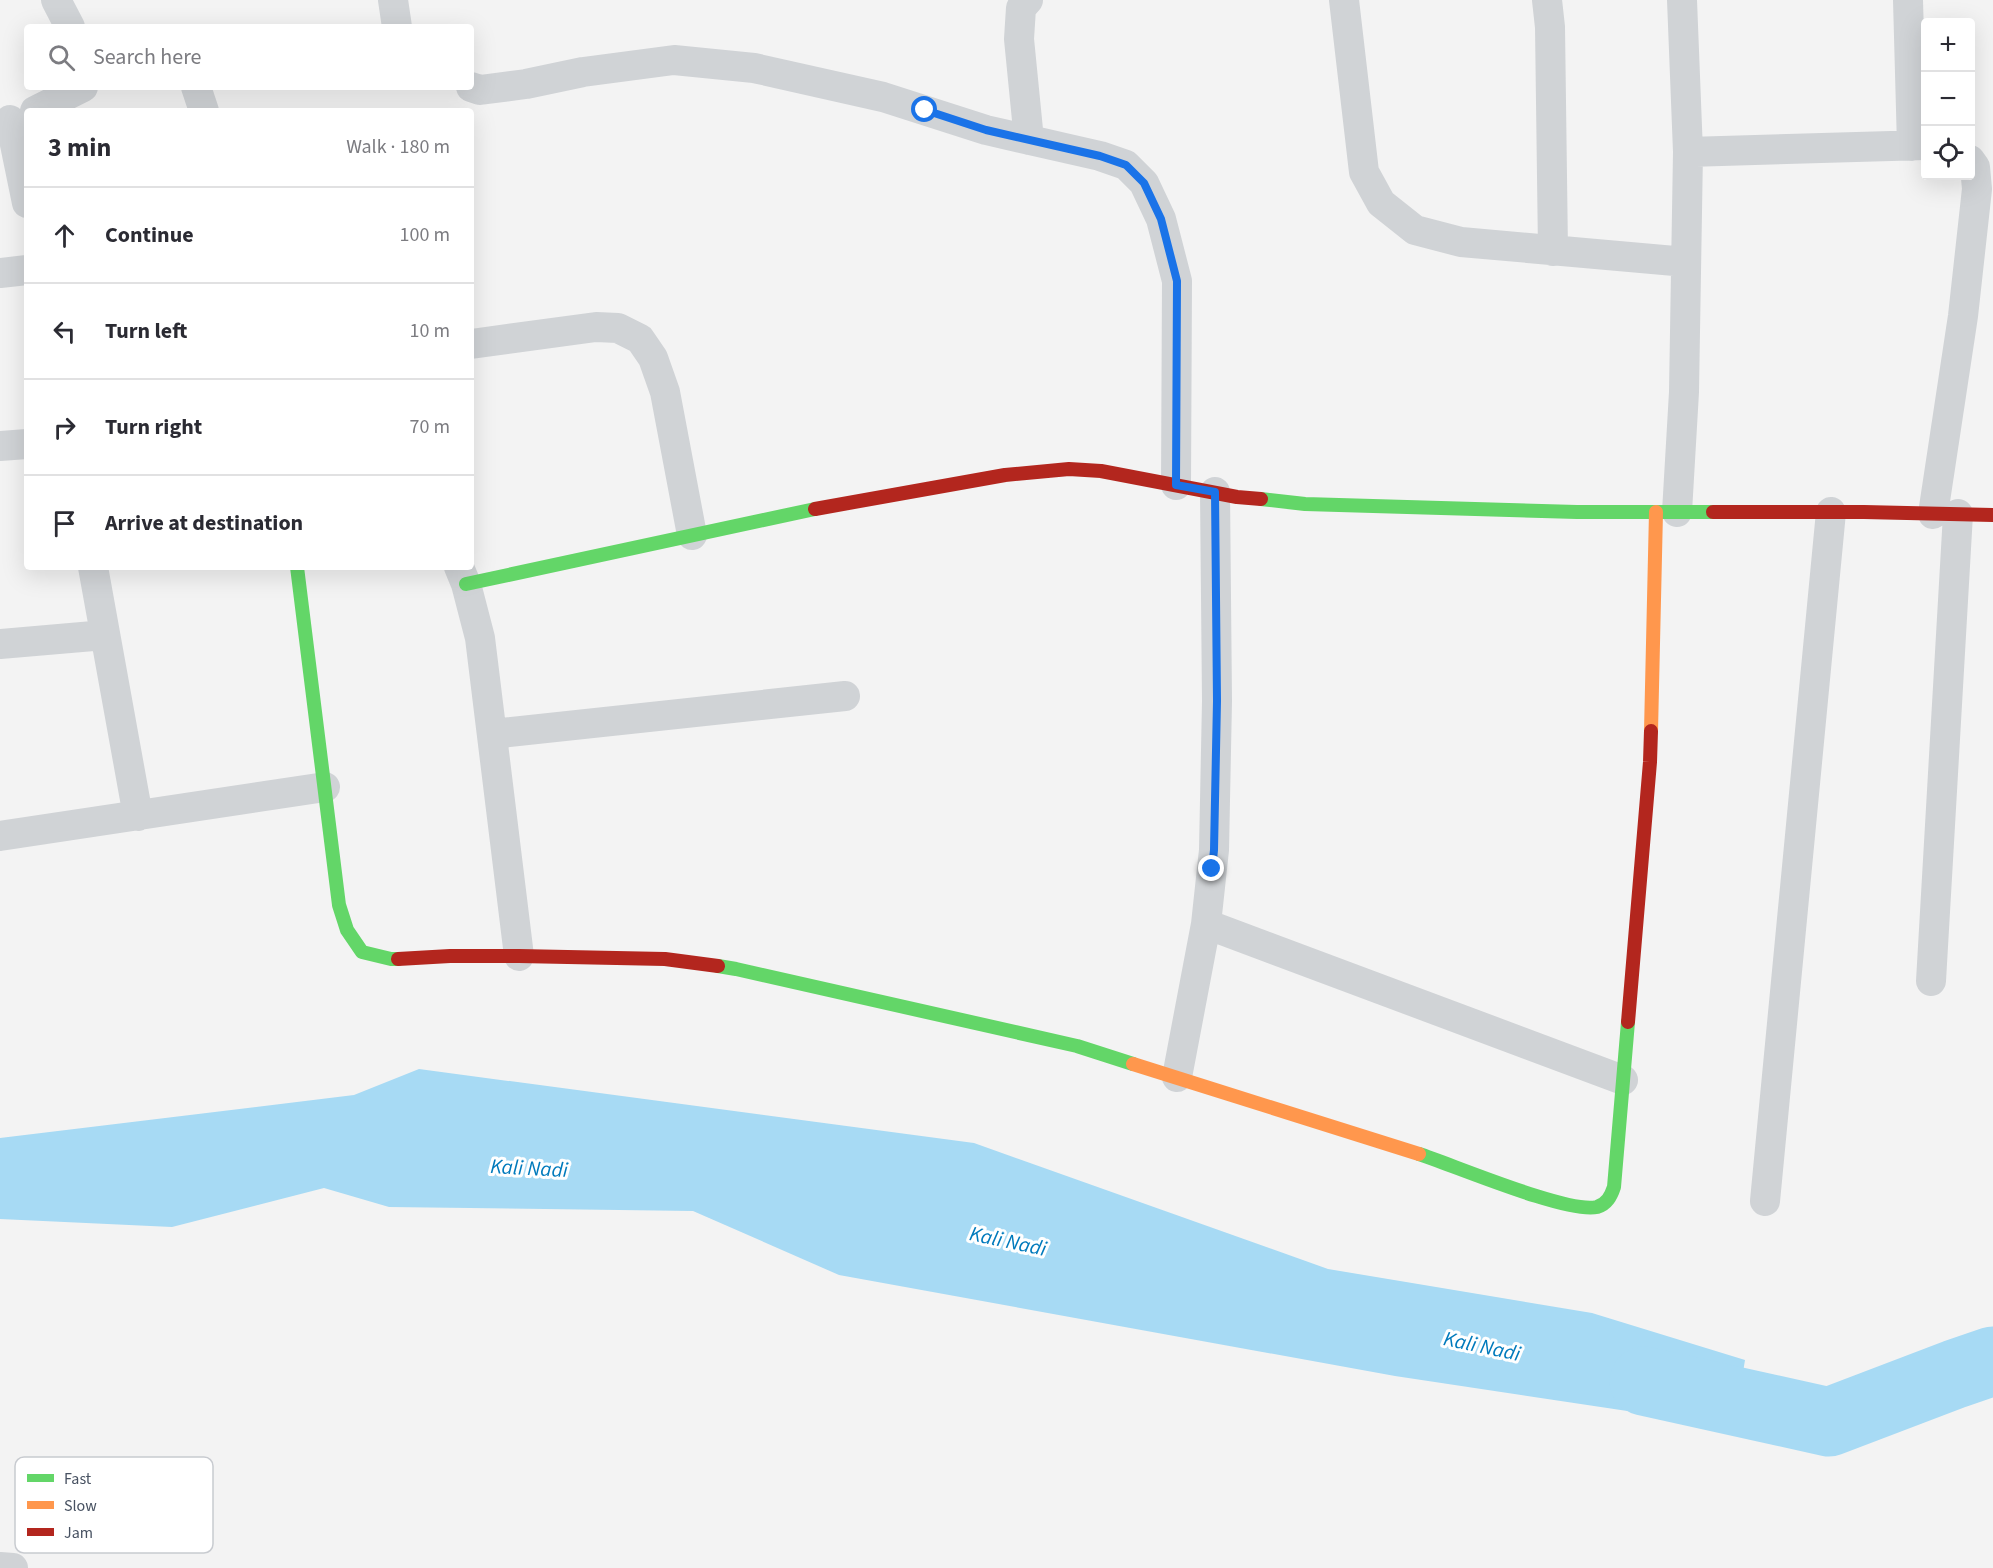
<!DOCTYPE html>
<meta charset="utf-8">
<style>
:root{--surface:#fff;--page:#f2f2f3;--text:#2b2b33;--muted:#7c7c81;--line:#e1e1e2}
body{margin:0;font-family:"Source Sans 3",sans-serif;background:var(--page);color:var(--text)}
.controls{position:absolute;right:18px;top:18px;display:grid;overflow:hidden;border-radius:6px;box-shadow:0 6px 24px #0002}
.controls button{width:54px;height:54px;display:grid;place-items:center;padding:0;border:0;border-bottom:2px solid var(--line);background:var(--surface);color:var(--text);font:30px sans-serif}
.stop{position:absolute;width:18px;height:18px;margin:-14px;border:4px solid #1a73e8;border-radius:50%;background:#fff}
.stop.end{background:#1a73e8;border-color:#fff;box-shadow:0 2px 6px #0008}
.list{margin:0;padding:0;list-style:none}
h2{display:flex;justify-content:space-between;align-items:center;height:78px;margin:0;padding:0 24px;font-size:26px}
h2 small{font-size:20px;font-weight:400;color:var(--muted)}
.list li{display:grid;grid-template-columns:39px 1fr auto;gap:18px;align-items:center;box-sizing:border-box;height:96px;padding:0 24px;border-top:2px solid var(--line)}
.list b{display:block;font-size:22px;white-space:nowrap}
.list em{font-size:20px;font-style:normal;color:var(--muted)}
.icon{flex:none;width:33px;height:33px;fill:none;stroke:currentColor;stroke-width:2;stroke-linecap:round;stroke-linejoin:round}
.map{position:relative;flex:none;width:1993px;height:1568px;overflow:hidden}
.search{position:absolute;background:var(--surface);box-shadow:0 6px 24px #0002;left:24px;top:24px;width:450px;height:66px;display:flex;align-items:center;gap:15px;box-sizing:border-box;padding:0 21px;border-radius:6px;color:var(--muted);font-size:22px}
.panel{position:absolute;background:var(--surface);box-shadow:0 6px 24px #0002;left:24px;top:108px;width:450px;height:462px;border-radius:6px}
.map>svg:first-child{display:block}
.water{fill:#a7daf4}
.lines{fill:none;stroke-linecap:round;stroke-linejoin:round}
.river{stroke:#a7daf4;stroke-width:69}
.street{stroke:#d0d3d6;stroke-width:30}
.fast{stroke:#63d668;stroke-width:14}
.slow{stroke:#ff974d;stroke-width:14}
.jam{stroke:#b3261e;stroke-width:14}
.route{stroke:#1a73e8;stroke-width:8}
.labels{text-anchor:middle;dominant-baseline:central;stroke-width:6;stroke-linejoin:round;paint-order:stroke}
.water-label{font-size:21px;font-style:italic;fill:#007abc;stroke:#fff}
.key{fill:#fff;stroke:#c8cbd0;stroke-width:1.5}
.key-label{font-size:16px;fill:#475161}
</style>
<div class="map">
<svg width="1993" height="1568" viewBox="0 0 1993 1568">
<rect width="100%" height="100%" fill="#f3f3f3"/>
<path class="water" d="M419 1069 974 1143 1328 1269 1592 1313 1745 1360 1734 1427 1395 1376 839 1275 693 1211 389 1207 324 1188 172 1227 0 1219V1138L354 1095Z"/>
<g class="lines">
<path class="river" d="M1644 1381 1829 1422 1955 1374 1993 1361"/>
<path class="street" d="M56 0 70 27
M393 0 397 27
M1028 0 1021 8 1019 39 1029 140
M1344 0 1364 172 1381 203 1415 230 1461 242 1686 262
M1547 0 1550 27 1553 251
M1908 0 1912 146
M196 87 204 111
M471 87 480 90 526 84 583 72 674 60 754 68 883 97 986 130 1100 156 1126 165 1144 183 1161 219 1177 281 1176 485
M35 111 83 87
M10 120 27 203
M1688 152 1926 145
M0 273 27 270
M471 344 596 327 618 328 640 339 653 358 665 392 692 535
M0 446 27 444
M1677 512 1684 392 1688 152 1682 0
M1933 514 1963 316 1977 189 1975 167 1970 160
M93 567 138 816
M459 567 466 584 480 638 519 956
M0 644 105 635
M492 734 845 696
M0 836 325 787
M1206 924 1623 1080
M1931 981 1958 514
M1177 1077 1206 924 1214 850 1217 701 1215 492
M1765 1201 1831 512
M0 1567 13 1568"/>
<path class="fast" d="M1261 499 1305 504 1577 512H1713
M297 567 339 905 347 930 362 952 391 959H398
M466 584 815 509
M718 966 736 969 1077 1046 1133 1064
M1419 1154C1453 1165 1568 1214 1597 1207 1607 1204 1611 1196 1614 1187L1628 1022"/>
<path class="slow" d="M1651 731 1656 512
M1133 1064 1419 1154"/>
<path class="jam" d="M815 509 1005 475 1069 469 1101 471 1237 497 1261 499
M1713 512H1864L1993 515
M398 959 450 956H519L665 959 718 966
M1628 1022 1650 762 1651 731"/>
</g>
<g class="lines">
<path class="route" d="M925 110 986 130 1100 156 1126 165 1144 183 1161 219 1177 281 1176 485 1215 492 1217 701 1214 850 1212 869"/>
</g>
<g class="labels">
<g class="water-label">
<text transform="translate(529 1168) rotate(3)">Kali Nadi</text>
<text transform="translate(1008 1241) rotate(12)">Kali Nadi</text>
<text transform="translate(1482 1346) rotate(12)">Kali Nadi</text>
</g>
</g>
<rect x="15" y="1457" width="198" height="96" rx="9" class="key"/>
<rect x="27" y="1474" width="27" height="8" fill="#63d668"/>
<rect x="27" y="1501" width="27" height="8" fill="#ff974d"/>
<rect x="27" y="1528" width="27" height="8" fill="#b3261e"/>
<g class="key-label">
<text x="64" y="1484">Fast</text>
<text x="64" y="1511">Slow</text>
<text x="64" y="1538">Jam</text>
</g>
</svg>
<div class="controls">
<button>+</button>
<button>−</button>
<button><svg class="icon" aria-label="locate" viewBox="0 0 24 24"><circle cx="12" cy="12" r="6"/><path d="M12 2v4M12 18v4M2 12h4M18 12h4"/></svg></button>
</div>
<div class="stop" style="left:925px;top:110px"></div>
<div class="stop end" style="left:1212px;top:869px"></div>
<div class="search"><svg class="icon" aria-label="search" viewBox="0 0 24 24"><circle cx="10" cy="10" r="6"/><path d="M15 15l6 6"/></svg>Search here</div>
<section class="panel">
<h2>3 min<small>Walk · 180 m</small></h2>
<ul class="list">
<li><svg class="icon" aria-label="ahead" viewBox="0 0 24 24"><path d="M12 20V5M6 11l6-6 6 6"/></svg><div><b>Continue</b></div><em>100 m</em></li>
<li><svg class="icon" aria-label="left" viewBox="0 0 24 24"><path d="M17 20v-9H6M10 6l-5 5 5 5"/></svg><div><b>Turn left</b></div><em>10 m</em></li>
<li><svg class="icon" aria-label="right" viewBox="0 0 24 24"><path d="M7 20v-9h11M14 6l5 5-5 5"/></svg><div><b>Turn right</b></div><em>70 m</em></li>
<li><svg class="icon" aria-label="arrive" viewBox="0 0 24 24"><path d="M6 21V4h12l-3 4 3 4H6"/></svg><div><b>Arrive at destination</b></div></li>
</ul>
</section>
</div>
